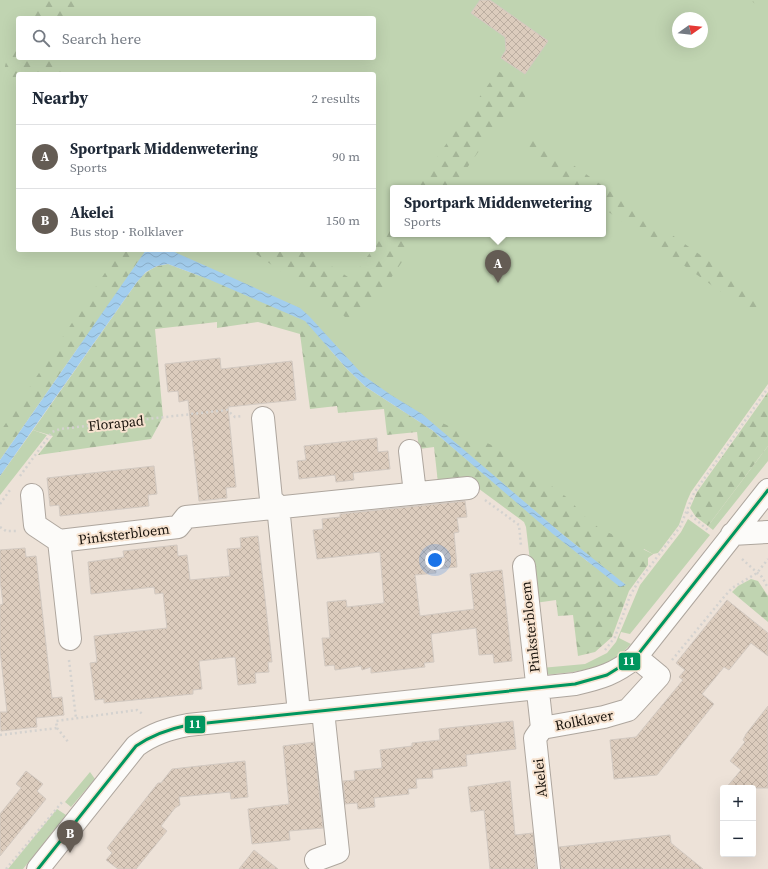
<!DOCTYPE html>
<meta charset="utf-8">
<style>
:root{--surface:#fff;--page:#f6f6f7;--text:#1f2937;--muted:#747a83;--line:#e0e1e3;--accent:#645c54}
body{margin:0;font-family:"Source Serif 4",serif;background:var(--page);color:var(--text)}
.controls{position:absolute;right:12px;bottom:12px;display:grid;overflow:hidden;border-radius:4px;box-shadow:0 4px 16px #0002}
.controls button{width:36px;height:36px;display:grid;place-items:center;padding:0;border:0;border-bottom:1px solid var(--line);background:var(--surface);color:var(--text);font:20px sans-serif}
.compass{position:absolute;left:672px;top:12px;width:36px;height:36px;border-radius:50%;background:var(--surface);box-shadow:0 4px 16px #0002;rotate:75deg}
.you{position:absolute;left:435px;top:560px;width:14px;height:14px;margin:-10px;border:3px solid #fff;border-radius:50%;background:#1a73e8;box-shadow:0 0 0 6px #1a73e833}
.badge{display:grid;place-items:center;width:26px;height:26px;border-radius:50%;background:var(--accent);color:#fff;font-size:13px;font-weight:700}
.pin{position:absolute;translate:-50% -33px;filter:drop-shadow(0 1px 2px #0008)}
.pin::after{content:'';position:absolute;top:21px;width:14px;height:12px;background:inherit;clip-path:polygon(0 0,100% 0,50% 100%)}
.popup{position:absolute;left:390px;top:185px;width:216px;height:52px;box-sizing:border-box;display:grid;place-content:center;border-radius:4px;background:var(--surface);filter:drop-shadow(0 1px 3px #0005);font-size:13px;white-space:nowrap;color:var(--muted)}
.popup b{font-size:15px;color:var(--text)}
.popup::after{content:'';position:absolute;left:50%;top:100%;margin-left:-8px;border:8px solid transparent;border-top-color:var(--surface)}
.list{margin:0;padding:0;list-style:none}
h2{display:flex;justify-content:space-between;align-items:center;height:52px;margin:0;padding:0 16px;font-size:17px}
h2 small{font-size:13px;font-weight:400;color:var(--muted)}
.list li{display:grid;grid-template-columns:26px 1fr auto;gap:12px;align-items:center;box-sizing:border-box;height:64px;padding:0 16px;border-top:1px solid var(--line)}
.list b{display:block;font-size:15px;white-space:nowrap}
.list p{margin:0;font-size:13px;white-space:nowrap;color:var(--muted)}
.list em{font-size:13px;font-style:normal;color:var(--muted)}
.icon{flex:none;width:22px;height:22px;fill:none;stroke:currentColor;stroke-width:2;stroke-linecap:round;stroke-linejoin:round}
.map{position:relative;flex:none;width:768px;height:869px;overflow:hidden}
.search{position:absolute;background:var(--surface);box-shadow:0 4px 16px #0002;left:16px;top:16px;width:360px;height:44px;display:flex;align-items:center;gap:10px;box-sizing:border-box;padding:0 14px;border-radius:4px;color:var(--muted);font-size:15px}
.panel{position:absolute;background:var(--surface);box-shadow:0 4px 16px #0002;left:16px;top:72px;width:360px;height:180px;border-radius:4px}
.map>svg:first-child{display:block}
.green{fill:#c0d4b1;fill-rule:evenodd}
.forest{fill:url(#forest-firs)}
.water{fill:url(#water-waves)}
.building{fill:url(#building-cross-hatch);stroke:#d2c9c1}
.lines{fill:none;stroke-linecap:round;stroke-linejoin:round}
.minor-casing{stroke:#aea69e;stroke-width:24}
.path{stroke:#d4d2cf;stroke-width:2.5;stroke-dasharray:2 3;stroke-linecap:butt}
.minor{stroke:#fcfbf9;stroke-width:22}
.bus-1-casing{stroke:#f6e2cf;stroke-width:6}
.bus-1{stroke:#00965e;stroke-width:3}
.labels{text-anchor:middle;dominant-baseline:central;stroke-width:4;stroke-linejoin:round;paint-order:stroke}
.street-label{font-size:14px;fill:#1a140d;stroke:#f6e2cf}
.line-badge{stroke:#f6e2cf;stroke-width:1.5}
.badge-label{font-size:11px;text-anchor:middle;font-weight:bold;fill:#fff}
</style>
<div class="map">
<svg width="768" height="869" viewBox="0 0 768 869">
<defs>
<pattern id="forest-firs" width="22" height="20" patternUnits="userSpaceOnUse"><rect width="22" height="20" fill="#c0d4b1"/><path d="M5 1l3.5 6h-7zM16 11l3.5 6h-7z" fill="#a4b597"/></pattern>
<pattern id="water-waves" width="16" height="10" patternUnits="userSpaceOnUse"><rect width="16" height="10" fill="#a3ceee"/><path d="M0 5q4-4 8 0t8 0" fill="none" stroke="#8cb0cb"/></pattern>
<pattern id="building-cross-hatch" width="8" height="8" patternUnits="userSpaceOnUse"><rect width="8" height="8" fill="#dcccbd"/><path d="M0 0l8 8M0 8l8-8" fill="none" stroke="#bcaea1"/></pattern>
</defs>
<rect width="100%" height="100%" fill="#ede2d8"/>
<path class="green" d="M0 0H768V384L691 492 687 501 679 525 658 553 653 554 644 549 622 584 449 439 369 383 335 351 154 251 0 446ZM18 18H374V58H18ZM678 18H702V42H678ZM18 74H374V250H18ZM393 188H603V234H393Z
M33 430 47 435 0 495V476Z
M768 446V461L713 530 708 526Z
M688 519 710 535 630 634 621 632 619 638 631 644C607 671 576 672 542 675L541 668 585 664 607 653 616 642 640 585 681 532Z
M90 772 95 779 71 807 65 802Z
M57 809 66 815 23 869H8Z"/>
<path class="forest" d="M44 0H80L67 18H32Z
M750 0H768V13Z
M18 40V58H47L67 74H18V91C14 88 8 84 6 81 0 67 11 51 18 40Z
M498 71 530 91 481 148 453 188H415Z
M530 136 535 138 764 300 765 305 760 314 755 316 603 208V188H576L526 152 525 146Z
M393 220V234H421L376 300 360 319 350 322 340 312 250 250H307L351 279 372 250H374V247Z
M120 250H146L0 460V432Z
M168 264 208 279 305 321 347 369 366 387 432 430 587 561 625 583 561 533 422 414 505 451 569 499 583 515 599 528 653 554 648 558V565L629 591 612 637 595 652 578 656 573 615 558 616 556 600 535 603 526 527 524 522 471 483H438L434 447 419 449 417 432 387 435 384 409 338 413 337 406 310 409 300 334 258 322 217 328V322L155 329 163 417 151 439 38 455 53 436 33 430 137 282C146 271 153 266 168 264Z
M768 392V446L708 526 696 517 690 508 697 492Z
M751 579 758 581 768 596V622L732 592 738 586Z"/>
<path class="water" d="M146 250H170L300 308 309 316 364 376 391 395 422 414 561 533 626 585 620 587 553 534 432 430 366 387 347 369 305 321 208 279 168 264 157 266 146 272 137 282 0 476V460Z"/>
<path class="building" d="M480 0H490L548 41 525 74 501 58 506 50 505 37 471 13Z
M220 358 221 369 292 361 296 400 228 407 236 487 226 488 227 498 199 501 188 400 179 402 178 391 168 392 165 364Z
M377 438 378 452 388 451 390 469 353 473 354 480 336 482 335 475 299 479 297 461 306 460 304 446Z
M154 466 157 494 148 495 149 506 60 516 59 505 50 506 47 478Z
M465 501 467 517 457 518 459 532 454 533 457 567 436 569V573L415 575 420 616 474 609 470 574 502 570 512 661 494 663 493 654 479 655 476 628 431 634 434 662 424 663 425 667 371 673V667L362 670 361 666 335 670 334 665 325 666 322 638H330L327 602 346 600 347 607 384 603 380 552 317 559 313 530 323 529 322 519 340 517V514Z
M258 536 272 662H268L269 672 255 673 256 683 238 685 235 657 199 661 202 689 193 690V694L104 703V699L95 700 90 663 97 662 94 636 167 628 163 593 155 594 154 587 91 594 88 562 124 557 123 551 177 545 178 556 187 555 190 580 230 576 227 549 241 548 240 538Z
M25 548 26 557 36 556 52 698 62 697 64 715 36 718 37 727 1 731 0 712H7L0 650V605L3 604 0 579V550Z
M727 600 768 633V656L751 643 729 670 724 667 702 694 714 704 657 775 614 779 610 740 636 737 683 680 679 677 685 670 676 663Z
M768 706V788H726L741 770 730 761 745 742 743 740 746 734Z
M513 721 516 749 466 755 467 766 432 770 433 778 416 779 417 788 408 789 409 794 374 798 375 807 358 809 357 803 345 804 343 781 355 780 354 771 382 768 380 750 412 746V743L440 740 439 729Z
M314 742 323 828 289 831 290 840 252 844 248 809 289 804 283 746Z
M245 761 248 797 231 799 230 792 179 797 180 805 175 808 161 826 167 831 136 869H118L106 860 112 853 107 848 158 783H161L172 769Z
M26 771 43 784 37 791 46 799 0 856V814L21 788 16 784Z
M510 781 515 835 533 833 536 869H490L484 810 471 812 468 787Z
M670 835 671 843 703 869H561L559 847Z
M254 850 278 869H239Z"/>
<g class="lines">
<g class="minor-casing">
<path id="minor" d="M263 418 271 499 278 506 299 713
M410 451 415 493
M32 495 35 525 59 541 178 527 186 517 468 488
M732 534 768 532
M59 541 70 639
M524 566 542 728 535 738 549 869
M542 728 604 717 628 710 659 676 636 657
M316 860 338 852 323 711
M38 869 136 746C152 734 168 729 188 725L575 684C601 678 615 674 636 657L768 490"/>
</g>
<path class="path" d="M20 476 52 432 60 429 227 410 235 417 243 416
M485 500 519 525 521 546
M0 504 10 490
M687 512 709 531
M0 527 6 531H16
M742 559 762 577 768 588
M605 650 615 637 630 596 638 582 680 527 694 493 768 388
M69 660 76 718
M672 660 724 597 732 588 757 573 768 559
M57 728 69 743
M0 735 57 728 56 721 137 710 144 715
M6 869 63 801"/>
<use href="#minor" class="minor"/>
<g class="bus-1-casing">
<path id="bus-1" d="M38 869 136 746C152 735 169 729 188 725L575 684 607 675 636 657 768 490"/>
</g>
<use href="#bus-1" class="bus-1"/>
</g>
<g class="labels">
<g class="street-label">
<text transform="translate(116 423) rotate(-6)">Florapad</text>
<text transform="translate(124 534) rotate(-7)">Pinksterbloem</text>
<text transform="translate(530 627) rotate(-96)">Pinksterbloem</text>
<text transform="translate(584 720) rotate(-11)">Rolklaver</text>
<text transform="translate(540 778) rotate(-96)">Akelei</text>
</g>
</g>
<g class="line-badge">
<rect x="618" y="652" width="23" height="19" rx="4" fill="#00965e"/>
<rect x="184" y="715" width="22" height="19" rx="4" fill="#00965e"/>
</g>
<g class="badge-label">
<text x="629" y="665">11</text>
<text x="195" y="728">11</text>
</g>
</svg>
<div class="controls">
<button>+</button>
<button>−</button>
</div>
<svg class="compass" viewBox="-18 -18 36 36"><path d="M0-13l5 13h-10z" fill="#e53935"/><path d="M0 13l5-13h-10z" fill="#747a83"/></svg>
<div class="you"></div>
<div class="pin badge" style="left:498px;top:283px">A</div>
<div class="popup"><b>Sportpark Middenwetering</b>Sports</div>
<div class="pin badge" style="left:70px;top:853px">B</div>
<div class="search"><svg class="icon" aria-label="search" viewBox="0 0 24 24"><circle cx="10" cy="10" r="6"/><path d="M15 15l6 6"/></svg>Search here</div>
<section class="panel">
<h2>Nearby<small>2 results</small></h2>
<ul class="list">
<li><span class="badge">A</span><div><b>Sportpark Middenwetering</b><p>Sports</p></div><em>90 m</em></li>
<li><span class="badge">B</span><div><b>Akelei</b><p>Bus stop · Rolklaver</p></div><em>150 m</em></li>
</ul>
</section>
</div>
